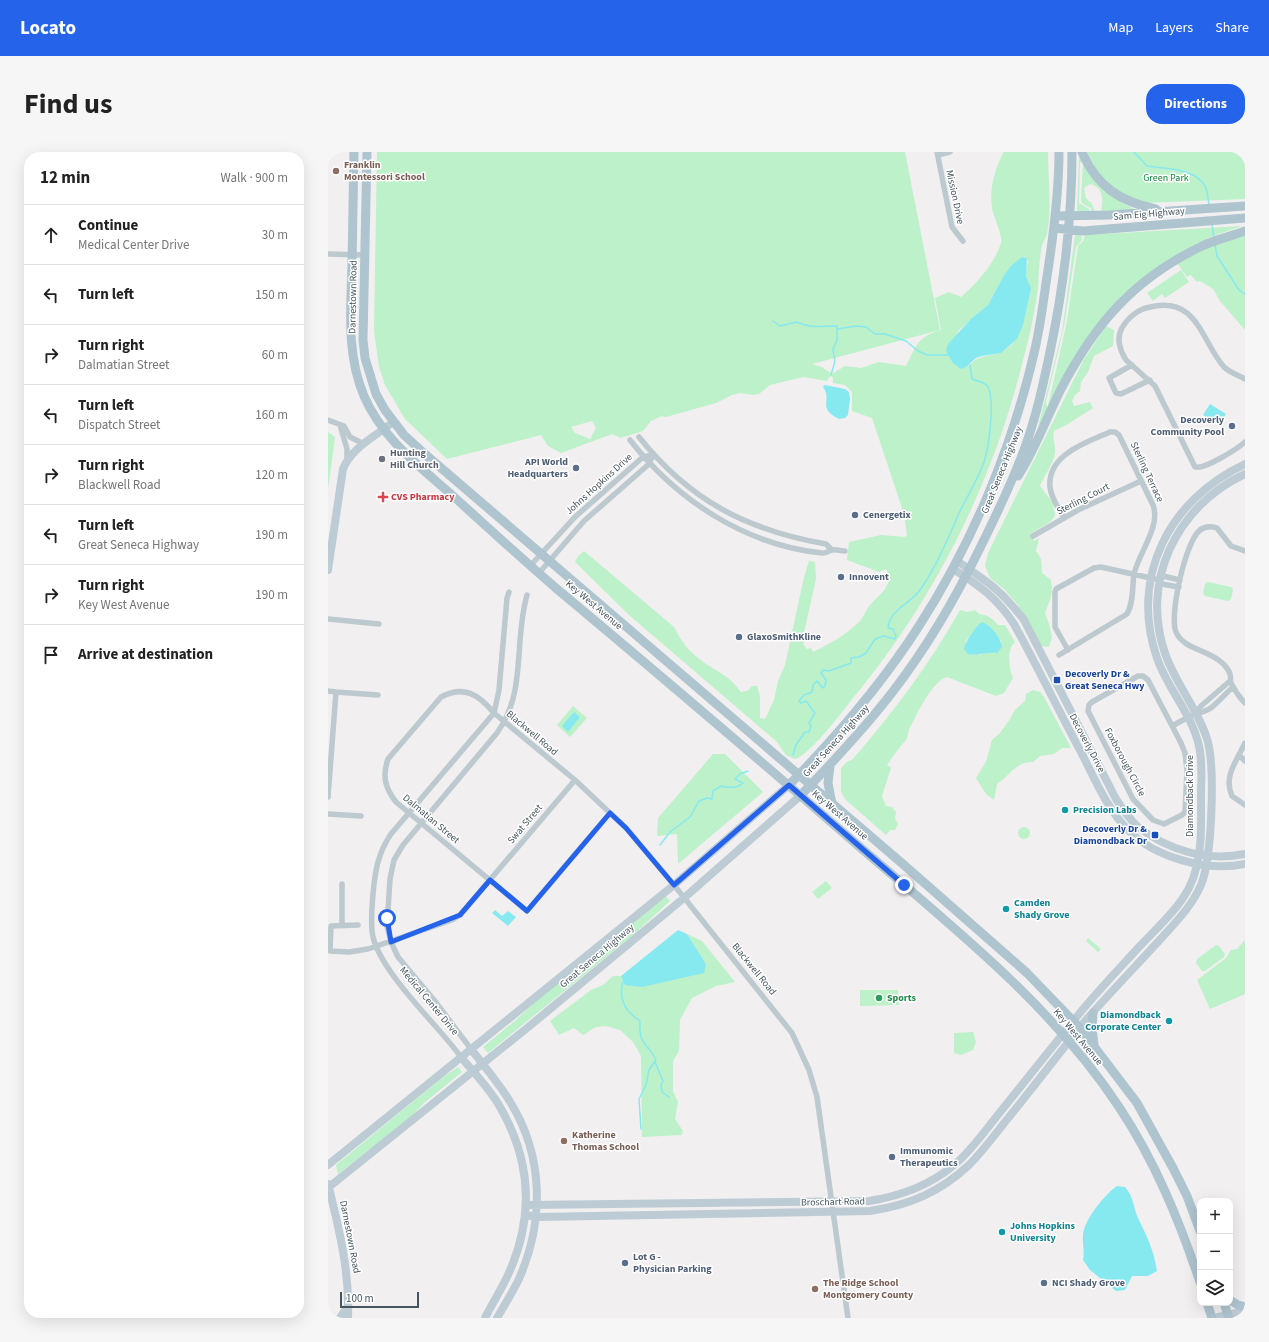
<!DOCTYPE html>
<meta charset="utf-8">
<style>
:root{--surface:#fff;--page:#f6f6f6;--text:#222;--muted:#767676;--line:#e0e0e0;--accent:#2563eb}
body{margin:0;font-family:"Source Sans 3",sans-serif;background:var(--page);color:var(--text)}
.controls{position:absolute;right:12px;bottom:12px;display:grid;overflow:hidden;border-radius:8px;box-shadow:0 4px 16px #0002}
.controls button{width:36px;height:36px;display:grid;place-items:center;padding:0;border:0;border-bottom:1px solid var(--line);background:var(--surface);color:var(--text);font:20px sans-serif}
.scale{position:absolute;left:12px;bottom:10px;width:79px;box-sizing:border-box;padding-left:4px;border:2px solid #46565e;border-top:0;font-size:11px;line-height:14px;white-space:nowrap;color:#46565e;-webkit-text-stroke:3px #fff;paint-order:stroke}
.stop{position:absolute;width:12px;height:12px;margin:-9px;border:3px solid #2563eb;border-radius:50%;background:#fff}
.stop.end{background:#2563eb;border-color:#fff;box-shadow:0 1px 4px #0008}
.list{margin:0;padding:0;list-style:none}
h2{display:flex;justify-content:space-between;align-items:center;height:52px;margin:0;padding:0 16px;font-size:17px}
h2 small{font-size:13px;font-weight:400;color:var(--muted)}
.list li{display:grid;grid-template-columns:26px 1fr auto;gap:12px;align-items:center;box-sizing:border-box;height:60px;padding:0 16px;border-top:1px solid var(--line)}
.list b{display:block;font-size:15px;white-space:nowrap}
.list p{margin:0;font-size:13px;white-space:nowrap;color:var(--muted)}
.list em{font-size:13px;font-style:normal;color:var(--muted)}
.icon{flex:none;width:22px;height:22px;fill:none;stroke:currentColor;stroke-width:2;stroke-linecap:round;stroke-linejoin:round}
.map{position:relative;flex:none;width:917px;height:1166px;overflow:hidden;border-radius:16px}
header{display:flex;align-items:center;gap:24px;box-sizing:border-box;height:56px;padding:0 20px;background:var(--accent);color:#fff}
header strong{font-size:19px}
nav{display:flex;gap:22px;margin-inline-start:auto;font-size:14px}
.intro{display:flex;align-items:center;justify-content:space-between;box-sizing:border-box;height:96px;padding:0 24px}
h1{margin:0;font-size:28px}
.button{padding:10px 18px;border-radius:16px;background:var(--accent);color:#fff;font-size:14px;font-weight:700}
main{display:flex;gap:24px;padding:0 24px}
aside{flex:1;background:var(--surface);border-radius:16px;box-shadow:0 4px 16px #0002}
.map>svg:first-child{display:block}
.green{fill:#bcf1c9;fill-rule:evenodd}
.water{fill:#87e9f0}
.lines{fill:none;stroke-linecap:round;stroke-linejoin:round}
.stream{stroke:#87e9f0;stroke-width:1.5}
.street{stroke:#bcc9cf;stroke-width:5.5}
.secondary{stroke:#bccbd4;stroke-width:8}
.primary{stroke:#aec4cf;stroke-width:9}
.route{stroke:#2563eb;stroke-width:5}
.education-dot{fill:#8d6e63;stroke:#fff;stroke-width:1.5}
.service-dot{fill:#5c6f8a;stroke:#fff;stroke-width:1.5}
.worship-dot{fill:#6b7280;stroke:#fff;stroke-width:1.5}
.health-dot{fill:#e0444e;stroke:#fff;stroke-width:1.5}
.transit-dot{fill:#1a4fb4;stroke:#fff;stroke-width:1.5}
.culture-dot{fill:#0f9aa8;stroke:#fff;stroke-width:1.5}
.leisure-dot{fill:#2e9e5b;stroke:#fff;stroke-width:1.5}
.labels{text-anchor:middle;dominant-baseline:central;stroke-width:3;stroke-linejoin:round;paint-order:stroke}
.education-label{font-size:10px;font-weight:bold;fill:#785e54;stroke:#fff;text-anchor:start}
.park-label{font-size:10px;fill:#13833b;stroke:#fff}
.street-label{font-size:10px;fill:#46565e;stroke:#fff}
.service-label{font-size:10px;font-weight:bold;fill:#4e5e75;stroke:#fff;text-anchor:start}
.worship-label{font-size:10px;font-weight:bold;fill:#5b616d;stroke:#fff;text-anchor:start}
.health-label{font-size:10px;font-weight:bold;fill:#be3a42;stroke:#fff;text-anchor:start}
.transit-label{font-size:10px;font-weight:bold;fill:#164399;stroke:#fff;text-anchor:start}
.culture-label{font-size:10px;font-weight:bold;fill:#0d838f;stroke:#fff;text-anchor:start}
.leisure-label{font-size:10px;font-weight:bold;fill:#27864d;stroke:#fff;text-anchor:start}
</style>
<header>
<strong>Locato</strong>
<nav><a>Map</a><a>Layers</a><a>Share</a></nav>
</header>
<div class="intro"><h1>Find us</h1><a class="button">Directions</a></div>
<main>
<aside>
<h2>12 min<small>Walk · 900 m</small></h2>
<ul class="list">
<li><svg class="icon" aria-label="ahead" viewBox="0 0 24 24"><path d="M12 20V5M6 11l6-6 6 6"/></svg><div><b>Continue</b><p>Medical Center Drive</p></div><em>30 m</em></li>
<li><svg class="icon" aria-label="left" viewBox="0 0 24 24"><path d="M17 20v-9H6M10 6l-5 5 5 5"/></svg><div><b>Turn left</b></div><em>150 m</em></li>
<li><svg class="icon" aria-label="right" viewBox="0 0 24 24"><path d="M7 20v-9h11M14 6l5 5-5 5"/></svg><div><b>Turn right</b><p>Dalmatian Street</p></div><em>60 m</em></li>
<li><svg class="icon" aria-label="left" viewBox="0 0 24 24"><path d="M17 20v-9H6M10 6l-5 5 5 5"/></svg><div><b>Turn left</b><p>Dispatch Street</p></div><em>160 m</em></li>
<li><svg class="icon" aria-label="right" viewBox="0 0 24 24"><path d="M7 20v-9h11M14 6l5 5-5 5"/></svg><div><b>Turn right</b><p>Blackwell Road</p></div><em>120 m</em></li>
<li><svg class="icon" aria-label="left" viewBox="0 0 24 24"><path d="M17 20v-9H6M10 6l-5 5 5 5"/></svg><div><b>Turn left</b><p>Great Seneca Highway</p></div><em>190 m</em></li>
<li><svg class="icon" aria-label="right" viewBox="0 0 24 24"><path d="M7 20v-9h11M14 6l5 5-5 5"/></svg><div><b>Turn right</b><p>Key West Avenue</p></div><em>190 m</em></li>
<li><svg class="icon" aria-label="arrive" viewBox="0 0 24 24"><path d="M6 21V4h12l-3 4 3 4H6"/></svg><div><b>Arrive at destination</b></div></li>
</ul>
</aside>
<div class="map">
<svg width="917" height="1166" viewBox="0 0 917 1166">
<rect width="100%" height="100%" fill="#f2eff0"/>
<path class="green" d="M49 0H577L612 178 484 212 494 215 504 222 517 214 533 216 551 210 578 214C589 193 589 185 613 178L607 146 621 140 633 145C649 131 667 111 673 91 675 83 665 64 664 56 661 38 667 15 676 0H720C720 25 724 57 719 82 718 86 715 90 714 94 711 107 711 122 710 135 707 161 701 187 694 212 664 333 605 450 525 546 515 559 481 604 467 607L458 603 448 589 301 463 247 410 250 404 256 399 346 475C353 489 361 500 374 509 389 520 401 523 413 540L419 539 424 534H429L432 544V566L437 567 446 548 450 529 457 513 476 425 481 409 487 410 488 427 475 485 477 489 475 492 479 497 483 496 485 500C502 492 519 482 532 469 536 464 538 458 542 453 551 442 567 434 558 417L551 420 519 408 521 390 553 383 577 385 579 383 576 362 544 266 524 259V240L517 233 505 231V226L503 224 501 225 499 229 475 225 442 233 431 242 425 243 412 241 404 243 388 251 338 265 334 264 323 269 315 279 293 286 284 282 233 301 220 294 213 283 119 307 77 267 57 233 51 215 46 179ZM694 105H697L700 109C699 114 697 121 698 127 699 131 703 133 702 138 702 142 699 146 699 150 695 169 695 185 677 198 665 206 652 201 642 213L629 214 623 206 630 179 660 153 676 123ZM264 269 268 276 262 287 247 281 243 275Z
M759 0H917V47L815 51 784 36 770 20Z
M751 3 754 10 752 11 751 51 761 57 762 59 749 61Z
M755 11C773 34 781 45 808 58L764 61 763 56 755 52 753 49ZM762 32C776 35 775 49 773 59L767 60 764 52 758 46 756 36Z
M914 74 885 84 856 98 800 140 720 254 739 169 750 94 755 89 757 83Z
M917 82V178L892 149 885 137 872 129 869 130 863 123 859 125 849 111 876 96Z
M747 83H753L754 88 748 95 736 175 718 250 719 254 721 257 709 279 734 180Z
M853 118 861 130 837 146 834 142 825 149 819 141Z
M778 174 786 178 785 194 766 204 760 220 753 230 752 239 747 243 744 249 746 254 762 250 765 256 740 272 726 279C724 288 728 294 727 301 725 313 716 323 712 334L725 351 727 364 722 370 702 382 706 389 711 386 708 399 713 407 714 421 723 428 724 436 723 445 717 461 721 472 724 485 721 495 712 494 690 453 676 437 662 426 657 414 660 401 755 209Z
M0 280 7 285 0 337Z
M880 430 903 435 905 438 903 447 900 449 877 444 875 441 877 432Z
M632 458 639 460 647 458 651 462C660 463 664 466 670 473H677L687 490C685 492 682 496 682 499 680 505 682 520 685 526L676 541 668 544 619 525C605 528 588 563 582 576 580 579 580 585 578 588 571 596 565 604 559 613L563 616 554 644 558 654 564 655 568 660 567 666 570 672 567 678H562L558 683 518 648 513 640V616L520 609 524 608C564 562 602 512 632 458ZM653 470 660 474 673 489 668 501 660 500 651 503 637 490Z
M705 538 712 540 716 545 743 596H734L726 602 712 604 705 610C688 609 682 624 669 632L666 648 658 642 648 626 658 610 664 588 672 581 682 567 687 558 697 549 698 542Z
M245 554 259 566 242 585 229 573Z
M385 602H397L435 640 350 712 349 682 329 684 330 666Z
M690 681a6 6 0 1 1 12 0a6 6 0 1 1-12 0Z
M498 729 504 736 490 747 484 740Z
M337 743 342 749 305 783 160 901 155 895 189 867 211 846Z
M359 782 374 789 407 830 388 834 364 846 352 868 351 899 345 909V939L350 950 347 967 355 979 354 983 314 985 313 904 305 890 292 878 278 874 268 875 255 883 246 876 231 883 222 869 263 838 275 833 285 824H293L297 833 378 812Z
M760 786 773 797 770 800 758 789Z
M917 788V842L882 857 869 828 898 806 903 798 909 797Z
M888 793 891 794 897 802 896 805 877 819H874L868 811 869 807Z
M532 838H570L571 853 532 854Z
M645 880 648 890 645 898 633 903 626 901V881Z
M130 915 134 920 96 951 81 967 10 1022 8 1013 115 925Z"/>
<path class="water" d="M694 105 699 106 698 125 703 136 695 173 689 187 673 201 654 204 648 206 638 215 633 217 625 211 620 203 618 198 620 192 643 167 660 153 676 123 684 113Z
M497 233 517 237 521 240 522 247 520 263 517 266 511 267C488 256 505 248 495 235Z
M882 252 898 262 891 273 875 263Z
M654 470C663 473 673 486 674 495L669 501C659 500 650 504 640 502L636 497C636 492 649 472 654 470Z
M246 560 252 565 240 580 234 574Z
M167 758 174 764 180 759 188 765 180 774 164 761Z
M350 778 359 782 378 812 376 821 314 835 297 833 293 824Z
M789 1034 797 1035C806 1045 805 1055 810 1066 819 1085 826 1098 829 1119L820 1124H804L797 1138 788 1139 762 1118 755 1108C757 1099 754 1092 755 1083 756 1068 777 1042 789 1034Z"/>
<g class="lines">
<path class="stream" d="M806 0 819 14C838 17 867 16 877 34 880 38 880 48 881 53
M884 72 886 86
M887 92 889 104 911 138 917 142
M445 169 452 174 469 170C483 177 494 174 509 174V177L528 174 538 175 547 182H557L578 189 590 199 599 203H620
M503 223C507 208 508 214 505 197L509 188V178
M465 603 468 593 477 580H481L483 574 481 571 487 561 478 549 473 551 471 549 476 543 484 540 485 533 489 529 495 536 497 534 498 528 493 521 495 518 501 519 523 511V506L531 505 538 501 547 487 555 484 567 487 568 484 565 477 560 476C561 458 583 451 592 438 609 414 620 386 632 359 640 343 650 327 656 310 661 295 667 249 660 235 658 230 649 229 644 227L642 213
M332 693 342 680 362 665 371 649 379 646 384 647 385 639 393 634C400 636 409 637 415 631L407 627 412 622 420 619
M295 829C290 847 297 859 312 869 312 876 311 884 315 889 320 898 323 896 328 908L321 918 318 933 311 947 313 977
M327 910 335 929 333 933 334 940 341 945"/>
<path class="street" d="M609 0 624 75 635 89
M610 3 622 0
M0 102 36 103
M804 213 781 226 788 241 793 242 822 228
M917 227C910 223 901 220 896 215 873 189 870 144 822 155 811 157 800 165 794 176 788 186 792 199 798 208L827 234 867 315C876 318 909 297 917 290
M0 268 16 274 22 285 36 292
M12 273 19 297V309
M311 285C362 349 419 378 498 392L504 398
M302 288C349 348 417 393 494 401 498 402 501 398 505 398 508 397 513 399 517 399
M705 384 750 358 813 329
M917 399 903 394 889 376C883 374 877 374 872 378 857 390 841 464 848 480 855 497 880 498 893 510 896 512 901 518 902 522 903 525 902 528 903 531 906 537 912 546 917 551
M202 414 247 365 315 305 325 303
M211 421 256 369 321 312 325 303
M831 427 835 424 852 428
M831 428 833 432 851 435
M0 467 51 472
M740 498 727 475V440L728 437 766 416 773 415 827 427
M731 503 799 462C806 450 804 435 806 422 811 400 833 375 825 353L791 283 787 280H782C760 290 719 302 722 335 723 346 731 357 736 366
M810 524H815L820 528 853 591 857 601 859 618 857 660 854 663 836 672 825 668 805 647 760 559 761 553 764 550Z
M0 539 8 540
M868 561C885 560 893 545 905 535
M844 574 868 561 873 554 902 529
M917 591C909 608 895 625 904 644L917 653
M911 603 917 609
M0 645 8 540 50 543
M282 661 199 759 68 650C57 636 54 624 60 607L113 545C136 533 150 542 166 561L247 628 298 676 346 733 464 881 481 918 489 945 520 1166
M0 662 33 664
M30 773 3 774 2 799 21 800 40 797 124 768 132 763 247 628
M14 774V732
M143 897 106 848 70 805 63 790 59 774 62 727 66 708 75 693 169 581C178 568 184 554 187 538 193 507 190 474 199 443
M133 905C109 872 54 822 45 785 42 771 44 756 45 742 47 719 50 701 63 682L166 561 171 538 179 446 181 440"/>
<path class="secondary" d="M629 409C659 429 674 439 696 468L788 647C794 656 801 667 809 674 839 698 879 710 917 702
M625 417C651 433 669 446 686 472 710 516 732 561 755 604 768 630 780 658 801 679 828 706 880 720 917 712
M0 418 15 317C24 295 47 285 65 270
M143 897C156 914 170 930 181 948 216 1003 217 1070 190 1129 184 1141 176 1154 169 1166
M133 905C146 921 162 937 172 955 204 1010 206 1066 180 1123 173 1138 164 1152 157 1166
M0 1013 346 733 461 633
M0 1032C11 1076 22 1121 20 1166
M1 1035 204 872 356 746 472 644
M199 1053 541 1049C573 1044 601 1034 626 1013 643 999 656 980 669 964 695 932 720 900 746 868 766 843 789 819 811 795 826 779 843 764 855 746 864 733 869 717 871 702 874 684 873 664 873 646 873 629 875 611 871 594 864 562 839 536 829 506 801 424 842 347 917 312
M198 1063 209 1065 542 1059C582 1053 612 1040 641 1013 656 998 668 981 681 965 707 933 732 900 758 868 781 842 805 817 828 792 844 774 863 756 873 733 884 706 887 619 880 590 871 559 849 534 838 504 811 431 848 354 917 322
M12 1166 20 1154
M886 1166 917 1159"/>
<path class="primary" d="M26 0C25 37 25 74 24 112 23 156 18 202 36 244 54 286 90 313 124 343 159 375 193 406 229 437 326 518 422 600 518 683 614 767 720 847 791 955 827 1009 851 1068 872 1130
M39 0 35 188 37 206 48 242 57 258 76 283 98 303 576 713 699 821 752 876 809 951 845 1016 859 1044 872 1079
M754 0C769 35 793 50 828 57
M728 64 782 63 917 54
M726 76 755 79 917 66
M690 324C707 298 718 267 732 239 766 173 805 127 874 94 887 88 903 84 917 79
M502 614 500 631 504 652
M461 633C509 584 554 532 591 474 645 390 685 294 707 197 712 175 715 153 718 131 725 87 731 44 731 0
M472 644C505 610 537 576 566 538 599 495 626 449 650 400 667 366 683 333 696 298 708 266 715 233 722 200 736 133 744 69 744 0
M765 861 764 877 766 892
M902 1148 910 1153 917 1155
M879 1151 884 1166
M896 1151 901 1166"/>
</g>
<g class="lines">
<path class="route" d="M59 766 63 790 132 763 162 728 199 759 282 661 298 676 346 733 461 633 576 733"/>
</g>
<g class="education-dot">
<circle cx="8" cy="19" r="4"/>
<circle cx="236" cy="989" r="4"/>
<circle cx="487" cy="1137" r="4"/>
</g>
<g class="service-dot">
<circle cx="904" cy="274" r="4"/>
<circle cx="248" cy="316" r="4"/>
<circle cx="527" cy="363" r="4"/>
<circle cx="513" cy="425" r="4"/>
<circle cx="411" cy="485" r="4"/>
<circle cx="564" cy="1005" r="4"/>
<circle cx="297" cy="1111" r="4"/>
<circle cx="716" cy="1131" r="4"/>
</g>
<circle class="worship-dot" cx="54" cy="307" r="4"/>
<path class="health-dot" d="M53 339h4v4h4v4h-4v4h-4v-4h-4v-4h4z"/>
<g class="transit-dot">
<rect x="725" y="524" width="8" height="8" rx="2"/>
<rect x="823" y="679" width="8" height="8" rx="2"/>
</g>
<g class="culture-dot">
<circle cx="737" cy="658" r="4"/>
<circle cx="678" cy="757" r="4"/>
<circle cx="841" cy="869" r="4"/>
<circle cx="674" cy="1080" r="4"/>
</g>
<circle class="leisure-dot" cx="551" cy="846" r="4"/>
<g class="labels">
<g class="education-label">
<text x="16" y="13">Franklin<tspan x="16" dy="12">Montessori School</tspan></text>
<text x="244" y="983">Katherine<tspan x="244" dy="12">Thomas School</tspan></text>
<text x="495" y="1131">The Ridge School<tspan x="495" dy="12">Montgomery County</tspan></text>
</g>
<g class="park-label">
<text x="838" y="26">Green Park</text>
</g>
<g class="street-label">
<text transform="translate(627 45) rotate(78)">Mission Drive</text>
<text transform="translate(821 62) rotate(-5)">Sam Eig Highway</text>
<text transform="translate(25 145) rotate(-89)">Darnestown Road</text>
<text transform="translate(674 318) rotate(-68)">Great Seneca Highway</text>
<text transform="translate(819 320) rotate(65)">Sterling Terrace</text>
<text transform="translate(271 332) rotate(-42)">Johns Hopkins Drive</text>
<text transform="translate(755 347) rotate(-27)">Sterling Court</text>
<text transform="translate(266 453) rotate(40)">Key West Avenue</text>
<text transform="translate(204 581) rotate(40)">Blackwell Road</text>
<text transform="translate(508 589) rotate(-48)">Great Seneca Highway</text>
<text transform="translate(759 591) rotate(62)">Decoverly Drive</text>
<text transform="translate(797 610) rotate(62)">Foxborough Circle</text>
<text transform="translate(862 644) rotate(-90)">Diamondback Drive</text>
<text transform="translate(512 663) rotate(41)">Key West Avenue</text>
<text transform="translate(103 667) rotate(40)">Dalmatian Street</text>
<text transform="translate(197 672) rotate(-50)">Swat Street</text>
<text transform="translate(269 804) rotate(-40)">Great Seneca Highway</text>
<text transform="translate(426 817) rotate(51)">Blackwell Road</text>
<text transform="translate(101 849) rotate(50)">Medical Center Drive</text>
<text transform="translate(750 885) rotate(50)">Key West Avenue</text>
<text transform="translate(505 1050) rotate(-1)">Broschart Road</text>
<text transform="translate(22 1085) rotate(79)">Darnestown Road</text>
</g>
<g class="service-label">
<text x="896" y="268" text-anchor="end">Decoverly<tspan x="896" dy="12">Community Pool</tspan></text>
<text x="240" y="310" text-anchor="end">API World<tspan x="240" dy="12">Headquarters</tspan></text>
<text x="535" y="363">Cenergetix</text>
<text x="521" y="425">Innovent</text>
<text x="419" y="485">GlaxoSmithKline</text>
<text x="572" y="999">Immunomic<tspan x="572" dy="12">Therapeutics</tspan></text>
<text x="305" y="1105">Lot G -<tspan x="305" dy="12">Physician Parking</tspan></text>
<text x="724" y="1131">NCI Shady Grove</text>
</g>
<g class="worship-label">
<text x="62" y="301">Hunting<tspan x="62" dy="12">Hill Church</tspan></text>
</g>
<g class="health-label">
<text x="63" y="345">CVS Pharmacy</text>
</g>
<g class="transit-label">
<text x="737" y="522">Decoverly Dr &amp;<tspan x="737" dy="12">Great Seneca Hwy</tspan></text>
<text x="819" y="677" text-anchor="end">Decoverly Dr &amp;<tspan x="819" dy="12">Diamondback Dr</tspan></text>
</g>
<g class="culture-label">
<text x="745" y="658">Precision Labs</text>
<text x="686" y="751">Camden<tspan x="686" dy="12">Shady Grove</tspan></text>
<text x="833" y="863" text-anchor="end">Diamondback<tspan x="833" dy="12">Corporate Center</tspan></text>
<text x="682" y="1074">Johns Hopkins<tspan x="682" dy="12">University</tspan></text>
</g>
<g class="leisure-label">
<text x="559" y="846">Sports</text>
</g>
</g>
</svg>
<div class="controls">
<button>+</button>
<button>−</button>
<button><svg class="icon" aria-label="layers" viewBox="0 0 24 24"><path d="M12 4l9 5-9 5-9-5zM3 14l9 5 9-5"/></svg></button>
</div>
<div class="scale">100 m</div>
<div class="stop" style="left:59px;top:766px"></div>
<div class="stop end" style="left:576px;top:733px"></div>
</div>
</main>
